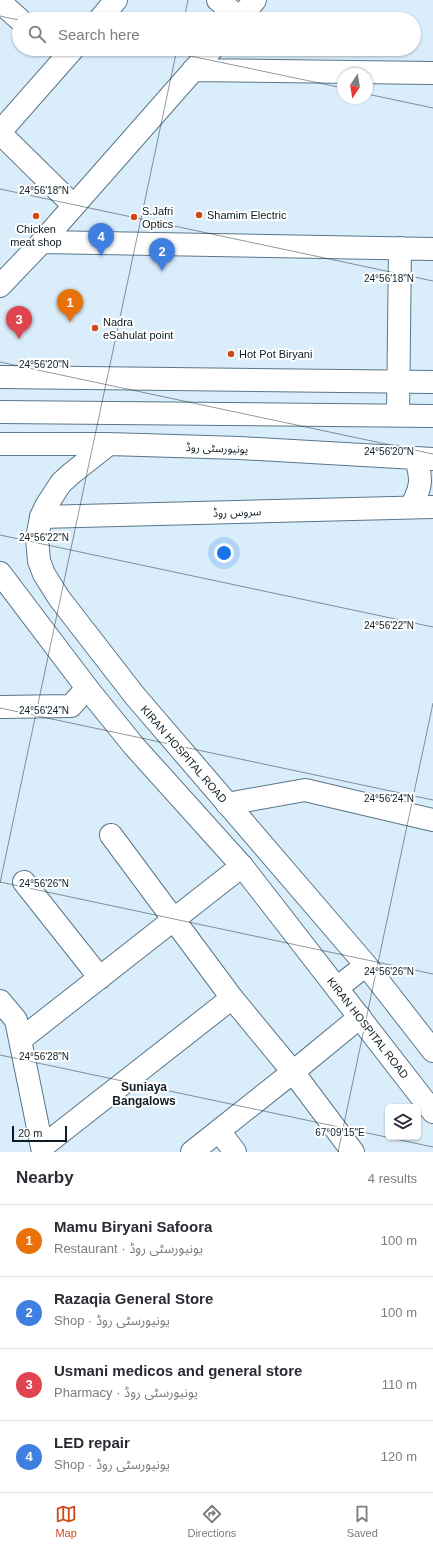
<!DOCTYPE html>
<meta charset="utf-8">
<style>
:root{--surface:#fff;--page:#f2f2f3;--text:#2b2b33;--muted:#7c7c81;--line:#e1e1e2;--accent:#d14a16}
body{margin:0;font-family:Helvetica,"Noto Sans Arabic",sans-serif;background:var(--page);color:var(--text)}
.controls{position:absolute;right:12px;bottom:12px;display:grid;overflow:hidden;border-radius:6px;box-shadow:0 1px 3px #0004}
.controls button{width:36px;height:36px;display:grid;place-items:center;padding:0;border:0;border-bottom:1px solid var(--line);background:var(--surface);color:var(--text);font:20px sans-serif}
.compass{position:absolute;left:337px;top:68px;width:36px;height:36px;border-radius:50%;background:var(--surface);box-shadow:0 1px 3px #0004;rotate:192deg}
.scale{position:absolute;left:12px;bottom:10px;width:55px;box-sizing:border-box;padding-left:4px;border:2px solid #101c23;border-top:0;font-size:11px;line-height:14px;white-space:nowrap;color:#101c23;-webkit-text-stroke:3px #fff;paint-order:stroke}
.you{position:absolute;left:224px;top:553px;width:14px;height:14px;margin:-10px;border:3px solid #fff;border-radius:50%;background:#1a73e8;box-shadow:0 0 0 6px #1a73e833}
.badge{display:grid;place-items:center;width:26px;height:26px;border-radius:50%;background:var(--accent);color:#fff;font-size:13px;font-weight:700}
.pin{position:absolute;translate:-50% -33px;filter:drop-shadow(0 1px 2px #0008)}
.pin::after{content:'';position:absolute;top:21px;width:14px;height:12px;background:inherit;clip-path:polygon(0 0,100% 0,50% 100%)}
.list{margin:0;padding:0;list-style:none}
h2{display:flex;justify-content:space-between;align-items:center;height:52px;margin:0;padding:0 16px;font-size:17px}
h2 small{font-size:13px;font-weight:400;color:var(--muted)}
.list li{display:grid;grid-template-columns:26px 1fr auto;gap:12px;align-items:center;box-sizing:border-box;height:72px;padding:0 16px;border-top:1px solid var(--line)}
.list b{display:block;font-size:15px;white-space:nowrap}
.list p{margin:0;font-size:13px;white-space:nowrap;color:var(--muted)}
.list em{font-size:13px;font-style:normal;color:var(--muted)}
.icon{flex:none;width:22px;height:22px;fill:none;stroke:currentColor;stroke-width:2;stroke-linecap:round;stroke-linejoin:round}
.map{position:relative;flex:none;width:433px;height:1152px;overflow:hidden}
.search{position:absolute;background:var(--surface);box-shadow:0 1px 3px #0004;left:12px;right:12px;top:12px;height:44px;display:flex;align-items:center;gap:10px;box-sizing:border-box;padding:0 14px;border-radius:22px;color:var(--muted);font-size:15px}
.sheet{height:340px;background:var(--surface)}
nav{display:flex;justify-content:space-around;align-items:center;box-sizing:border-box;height:56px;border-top:1px solid var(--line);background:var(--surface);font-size:11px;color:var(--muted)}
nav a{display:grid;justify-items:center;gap:2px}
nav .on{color:var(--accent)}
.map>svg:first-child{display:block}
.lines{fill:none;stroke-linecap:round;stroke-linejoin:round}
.minor-casing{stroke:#59768a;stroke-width:24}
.major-casing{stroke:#59768a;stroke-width:24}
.minor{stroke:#fff;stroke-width:22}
.major{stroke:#fff;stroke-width:22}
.ticks{fill:none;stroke:#101c23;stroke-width:1;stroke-opacity:0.45}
.poi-dot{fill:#d14a16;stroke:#fff;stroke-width:1.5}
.labels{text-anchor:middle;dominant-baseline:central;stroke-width:4;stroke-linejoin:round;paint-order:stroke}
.poi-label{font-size:11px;fill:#101c23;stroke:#fff;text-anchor:start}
.street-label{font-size:11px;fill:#101c23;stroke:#fff}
.neighbourhood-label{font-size:12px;font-weight:bold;fill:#101c23;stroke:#fff}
.ticks-label{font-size:10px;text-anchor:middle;fill:#101c23;stroke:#fff;stroke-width:4;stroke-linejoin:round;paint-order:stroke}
</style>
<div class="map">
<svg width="433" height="1152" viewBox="0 0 433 1152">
<rect width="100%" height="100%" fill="#daedfb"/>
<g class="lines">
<g class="minor-casing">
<path id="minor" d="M218 0 240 18
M0 2 19 19
M100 19 116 0
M239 19 255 0
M193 70 433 73
M0 132 73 49
M0 133 74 206
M42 242 433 249
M0 286 42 242 212 49
M0 377 433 382
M398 415 400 248
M41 517 433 507
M0 707 71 706 87 688
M227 804 305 790 433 820
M111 835 232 998 293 1072 353 1152
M24 882 100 978
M0 1001 16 1020 43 1152
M20 1040 242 866
M219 1131 235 1152
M42 1147 232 998
M192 1152 293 1072 360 1017"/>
</g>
<g class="major-casing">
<path id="major" d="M0 412 433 416
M0 444H109L240 448 433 459
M109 444 72 473 61 483 46 506 41 517 37 538 39 561 44 574 59 598 135 696 366 965 433 1051
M411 507C422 486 422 480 416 458
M0 573 87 688 134 746 242 866 433 1112
M337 988 366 965"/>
</g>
<use href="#minor" class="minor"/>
<use href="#major" class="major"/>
</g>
<path class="ticks" d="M0 16 19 20M184 19 188 0M157 49 343 88M367 94 433 108M0 189 433 281M0 362 433 454M0 535 433 627M0 708 433 800M0 882 433 974M0 883 177 49M0 1055 433 1147M338 1152 433 703"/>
<g class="poi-dot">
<circle cx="199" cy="215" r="4"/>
<circle cx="36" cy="216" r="4"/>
<circle cx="134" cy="217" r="4"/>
<circle cx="95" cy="328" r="4"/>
<circle cx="231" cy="354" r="4"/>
</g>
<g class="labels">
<g class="poi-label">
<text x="142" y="211">S.Jafri<tspan x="142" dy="13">Optics</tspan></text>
<text x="207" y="215">Shamim Electric</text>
<text x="36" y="229" text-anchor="middle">Chicken<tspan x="36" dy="13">meat shop</tspan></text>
<text x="103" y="322">Nadra<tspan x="103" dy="13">eSahulat point</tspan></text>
<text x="239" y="354">Hot Pot Biryani</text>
</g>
<g class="street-label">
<text transform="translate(217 448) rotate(2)">یونیورسٹی روڈ</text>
<text transform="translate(237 512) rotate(-2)">سروس روڈ</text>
<text transform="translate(184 754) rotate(49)">KIRAN HOSPITAL ROAD</text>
<text transform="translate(368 1028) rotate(52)">KIRAN HOSPITAL ROAD</text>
</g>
<g class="neighbourhood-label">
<text x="144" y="1087">Suniaya<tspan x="144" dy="14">Bangalows</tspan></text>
</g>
</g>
<g class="ticks-label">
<text x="44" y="194">24°56'18"N</text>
<text x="389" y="282">24°56'18"N</text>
<text x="44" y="368">24°56'20"N</text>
<text x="389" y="455">24°56'20"N</text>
<text x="44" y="541">24°56'22"N</text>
<text x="389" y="629">24°56'22"N</text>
<text x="44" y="714">24°56'24"N</text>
<text x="389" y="802">24°56'24"N</text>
<text x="44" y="887">24°56'26"N</text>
<text x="389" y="975">24°56'26"N</text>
<text x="44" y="1060">24°56'28"N</text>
<text x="340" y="1136">67°09'15"E</text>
</g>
</svg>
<div class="controls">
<button><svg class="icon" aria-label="layers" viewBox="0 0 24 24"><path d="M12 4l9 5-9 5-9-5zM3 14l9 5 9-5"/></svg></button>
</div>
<svg class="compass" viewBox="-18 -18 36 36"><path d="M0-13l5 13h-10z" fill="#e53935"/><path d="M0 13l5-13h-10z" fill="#7c7c81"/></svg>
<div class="scale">20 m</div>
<div class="you"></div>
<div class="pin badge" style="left:70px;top:322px;background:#e8710a">1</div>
<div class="pin badge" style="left:162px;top:271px;background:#3f7fe0">2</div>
<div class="pin badge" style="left:19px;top:339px;background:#e0444e">3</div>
<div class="pin badge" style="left:101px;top:256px;background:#3f7fe0">4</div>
<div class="search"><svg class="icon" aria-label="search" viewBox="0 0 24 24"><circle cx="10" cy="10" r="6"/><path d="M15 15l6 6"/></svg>Search here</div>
</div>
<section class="sheet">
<h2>Nearby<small>4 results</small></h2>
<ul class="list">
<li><span class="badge" style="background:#e8710a">1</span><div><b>Mamu Biryani Safoora</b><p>Restaurant · یونیورسٹی روڈ</p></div><em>100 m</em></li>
<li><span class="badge" style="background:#3f7fe0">2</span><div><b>Razaqia General Store</b><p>Shop · یونیورسٹی روڈ</p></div><em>100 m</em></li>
<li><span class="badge" style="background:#e0444e">3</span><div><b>Usmani medicos and general store</b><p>Pharmacy · یونیورسٹی روڈ</p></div><em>110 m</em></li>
<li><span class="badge" style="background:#3f7fe0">4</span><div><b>LED repair</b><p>Shop · یونیورسٹی روڈ</p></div><em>120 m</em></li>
</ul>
</section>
<nav>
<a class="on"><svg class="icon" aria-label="map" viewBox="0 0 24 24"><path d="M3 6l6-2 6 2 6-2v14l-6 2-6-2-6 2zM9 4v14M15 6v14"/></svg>Map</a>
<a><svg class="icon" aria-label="directions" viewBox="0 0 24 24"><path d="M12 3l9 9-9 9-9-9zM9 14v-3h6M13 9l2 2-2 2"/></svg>Directions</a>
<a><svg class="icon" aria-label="saved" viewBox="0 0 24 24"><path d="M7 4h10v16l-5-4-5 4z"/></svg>Saved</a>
</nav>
